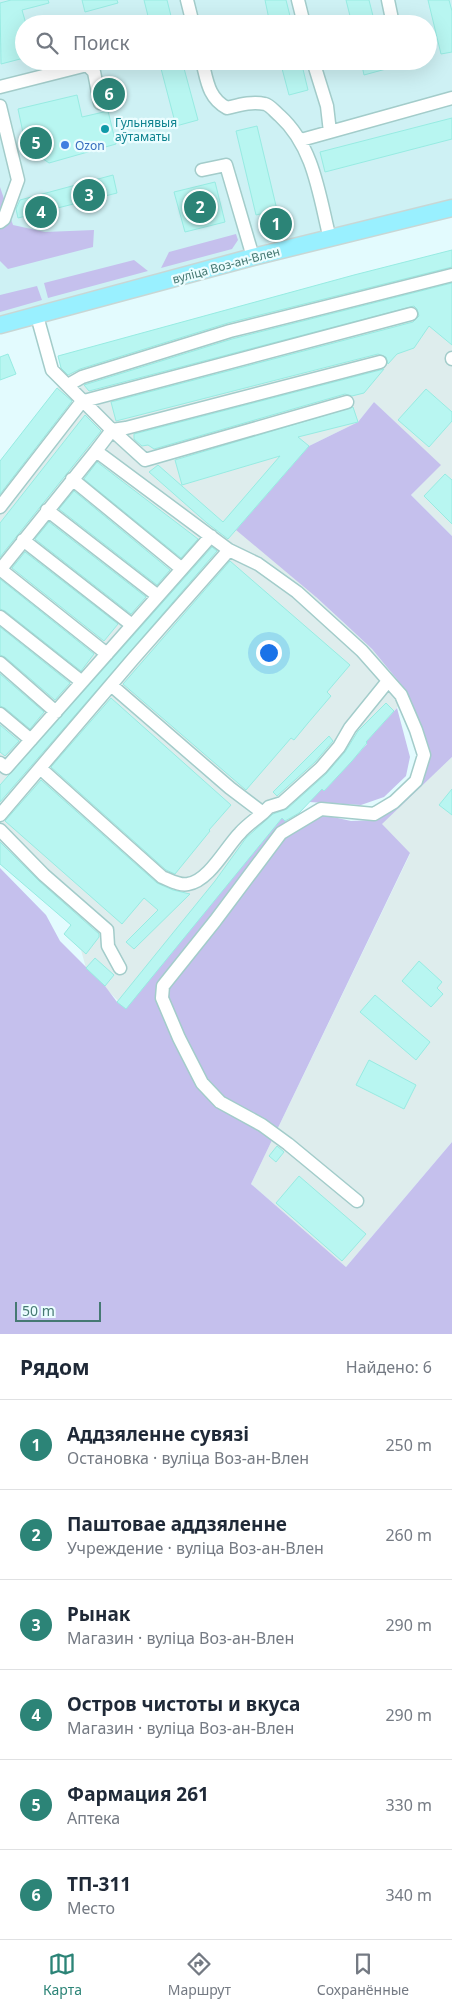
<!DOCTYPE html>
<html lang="ru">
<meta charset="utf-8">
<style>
:root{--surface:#fff;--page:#f6f6f7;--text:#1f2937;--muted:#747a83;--line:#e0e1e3;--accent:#2c8477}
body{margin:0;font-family:"Noto Sans",sans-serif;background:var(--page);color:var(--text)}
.scale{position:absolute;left:15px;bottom:12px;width:86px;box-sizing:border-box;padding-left:5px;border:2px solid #467973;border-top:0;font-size:14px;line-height:18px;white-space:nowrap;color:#467973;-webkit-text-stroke:4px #ebfdff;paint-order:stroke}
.you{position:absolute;left:268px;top:652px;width:18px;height:18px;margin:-12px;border:4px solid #fff;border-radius:50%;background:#1a73e8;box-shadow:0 0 0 8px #1a73e833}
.badge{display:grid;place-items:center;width:32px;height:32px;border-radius:50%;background:var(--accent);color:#fff;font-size:16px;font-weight:700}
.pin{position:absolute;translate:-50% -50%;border:2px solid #fff;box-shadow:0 1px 5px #0006}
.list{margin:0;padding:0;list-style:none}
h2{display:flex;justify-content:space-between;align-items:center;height:65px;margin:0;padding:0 20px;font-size:21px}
h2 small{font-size:16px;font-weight:400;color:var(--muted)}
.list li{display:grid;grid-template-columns:32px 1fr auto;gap:15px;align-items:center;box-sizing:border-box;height:90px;padding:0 20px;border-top:1px solid var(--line)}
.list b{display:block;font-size:19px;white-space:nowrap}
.list p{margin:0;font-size:16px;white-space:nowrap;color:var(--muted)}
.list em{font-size:16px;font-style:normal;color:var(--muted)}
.icon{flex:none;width:28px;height:28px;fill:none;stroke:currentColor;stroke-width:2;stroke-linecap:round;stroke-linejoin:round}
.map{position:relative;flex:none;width:452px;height:1334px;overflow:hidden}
.search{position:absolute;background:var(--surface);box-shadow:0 5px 20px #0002;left:15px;right:15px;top:15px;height:55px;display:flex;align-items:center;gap:12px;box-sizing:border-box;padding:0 18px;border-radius:28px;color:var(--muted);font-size:19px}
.sheet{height:605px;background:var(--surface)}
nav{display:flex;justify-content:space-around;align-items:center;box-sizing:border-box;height:70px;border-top:1px solid var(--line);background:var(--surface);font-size:14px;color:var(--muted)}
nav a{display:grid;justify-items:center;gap:2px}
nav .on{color:var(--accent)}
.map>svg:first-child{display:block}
.residential{fill:#cef1f4;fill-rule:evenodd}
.industrial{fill:#deeded}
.green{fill:#c5c0ed}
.building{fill:#b8f6f1;stroke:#97ebe2}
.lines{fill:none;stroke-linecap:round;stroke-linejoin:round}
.minor-casing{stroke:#a3ccca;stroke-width:15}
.major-casing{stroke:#c8d7d5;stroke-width:19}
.minor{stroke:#fff;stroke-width:12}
.major{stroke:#99f0ff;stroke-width:16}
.culture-dot{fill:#0f9aa8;stroke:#ebfdff;stroke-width:2}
.shop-dot{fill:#3f7fe0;stroke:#ebfdff;stroke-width:2}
.labels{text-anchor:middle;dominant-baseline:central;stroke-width:4.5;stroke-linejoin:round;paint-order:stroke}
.culture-label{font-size:12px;fill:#0d838f;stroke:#ebfdff;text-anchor:start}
.shop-label{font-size:12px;fill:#366cbe;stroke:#ebfdff;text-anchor:start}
.street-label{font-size:12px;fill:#467973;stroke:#ebfdff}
</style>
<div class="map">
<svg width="452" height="1334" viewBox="0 0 452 1334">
<rect width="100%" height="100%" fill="#e3fbfe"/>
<path class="residential" d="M0 0H452V202L310 235 270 242 256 249 0 320ZM24 24H428V61H24Z"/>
<path class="industrial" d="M452 251V536L411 495 440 465 374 402 358 422 309 446 316 597 372 649 404 688 408 695 324 791 321 789 288 824 281 819 126 1009 86 968 81 950 64 934 71 925 0 864V461L57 388 64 376 58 356Z
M452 757V1142L346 1267 251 1184 410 854 381 824Z"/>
<path class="green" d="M0 187 13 225 45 232 94 230 93 247 8 269 0 261Z
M236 234 238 240 232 249 161 268 169 252Z
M134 260 148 271 48 298 44 283Z
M37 286 42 300 0 312V295Z
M374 402 441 465 411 495 452 536V757L382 824 410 853 251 1184 346 1267 452 1142V1334H0V868L46 915 60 941 105 986 117 1002 126 1008 282 818 288 824H304L324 815 351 821 375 820 422 780 426 747 404 688 372 649 342 621 316 597 236 530 309 446 358 422Z
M397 708 410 757 406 776 384 797 361 805 309 802 322 789 324 791 367 744 366 742Z"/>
<path class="building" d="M11 0H48L49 3 22 10 26 24H24V58L1 64 0 3Z
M82 0H117L118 3 85 12Z
M144 0H167L173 24H150Z
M265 0H286L292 24H270Z
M346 0H369L375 24H352Z
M428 0H449L452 11V52L441 54Z
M159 61H182L198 120 176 126Z
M280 61H301L308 90 289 95Z
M361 61H384L386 69 364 75Z
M115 87 118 96 108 100 106 90Z
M77 95 82 117 108 111 116 144 49 163 26 147 18 109Z
M452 118V139L325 172 320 152Z
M257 126 277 210 256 215 236 131Z
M113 175 117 193 18 218 16 209 20 200Z
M215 182 225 222 185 232 174 192Z
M452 250V267L228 323 80 369 68 375 61 368 58 356 354 275Z
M452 283V345L429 326 414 348 397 354 388 364 386 357 378 354 116 421 111 402 413 322 419 316 417 309 414 306 89 391 84 385 232 339Z
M8 354 16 374 0 380V357Z
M384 369 364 393 352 396 345 394 154 449 148 445 142 446 134 439V434Z
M57 388 72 401 0 494V461Z
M426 389 452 412V421L429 447 398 420Z
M353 407 358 422 298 437 309 446 228 539 207 523 149 472 158 465 223 522 280 456 182 485 175 460Z
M85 415 101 431 0 557V523Z
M97 462 198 539 181 558 84 479Z
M445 474 452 480V524L424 496Z
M74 491 170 570 157 585 59 509Z
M49 522 146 597 131 614 35 539Z
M212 547 217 551 0 802V785Z
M25 552 118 624 104 641 12 568Z
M230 561 350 665 327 692 331 696 308 723 294 740 291 738 246 790 123 684Z
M0 579 94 654 81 671 5 611 0 609Z
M0 627 70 683 55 700 5 657 0 655Z
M0 674 44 712 30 729 5 708 0 706Z
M111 698 231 805 209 830 210 831 175 874 166 870 51 767Z
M386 703 394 711 366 742 367 743 352 761 324 791 322 789 299 813 285 821 282 818 126 1009 117 1002 215 881 246 838 273 814 287 809 326 774 345 752 358 731Z
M0 725 19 741 5 756 0 752Z
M329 736 333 741 315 762 277 796 273 792Z
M41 780 157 883 173 890 190 894 134 949 126 942 158 910 144 898 122 924 5 821Z
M452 789V815L439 805Z
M0 842 39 881 99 934V937L86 954 64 934 71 925 0 864Z
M95 958 114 975 105 986 86 968Z
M419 961 442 982 437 988 443 994 431 1007 402 981Z
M375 995 430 1042 416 1060 360 1012Z
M369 1060 416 1085 404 1109 356 1085Z
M277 1146 284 1152 276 1162 269 1156Z
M299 1176 366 1234 342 1261 276 1203Z"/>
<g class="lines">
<g class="minor-casing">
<path id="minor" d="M187 0 193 24
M298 0 304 24
M388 0 393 24
M202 61C207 80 208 98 227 108 239 105 252 101 265 104 270 105 275 112 280 116 314 147 319 195 330 239
M313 61 327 106 330 132
M0 87 87 65 94 72 100 103
M0 106 18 180 4 219 0 222
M301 140 452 98
M202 170 226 165 253 257
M452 358V359
M68 385 82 377 230 331 452 275
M84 401 411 314
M112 430 126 428 380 362
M112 430 145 460 347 402
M72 479 182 569
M0 507 83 400
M47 510 158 596
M23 540 132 625
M229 550 258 564 297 592 362 651 401 695 416 730 424 755 416 781 394 802 374 814 321 809 281 833 215 921 163 986 162 998 179 1038 202 1083 220 1102 262 1125 288 1144 357 1201
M0 569 107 654
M0 570 96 451
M0 617 82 682
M0 663 56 712
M0 714 31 740
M0 763 6 768 211 536
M40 768 162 877C170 880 180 886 188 884 209 881 226 847 240 833 247 825 256 819 263 813L230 788 111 685
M263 813 269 807 282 803 321 768 339 747 350 728 388 681
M0 815 133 659 229 550 96 451 112 430 52 370 37 316
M0 830 44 875 107 930 108 946 120 968"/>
</g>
<g class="major-casing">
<path id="major" d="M0 325 253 257 452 208"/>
</g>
<use href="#minor" class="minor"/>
<use href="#major" class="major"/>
</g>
<circle class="culture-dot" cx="105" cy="129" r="5"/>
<circle class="shop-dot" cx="65" cy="145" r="5"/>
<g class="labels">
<g class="culture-label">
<text x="115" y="122">Гульнявыя<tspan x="115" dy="14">аўтаматы</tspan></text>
</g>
<g class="shop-label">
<text x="75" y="145">Ozon</text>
</g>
<g class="street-label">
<text transform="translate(226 265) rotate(-15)">вуліца Воз-ан-Влен</text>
</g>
</g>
</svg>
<div class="scale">50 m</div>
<div class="you"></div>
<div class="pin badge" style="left:276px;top:224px">1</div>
<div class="pin badge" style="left:200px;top:207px">2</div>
<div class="pin badge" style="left:89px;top:195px">3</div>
<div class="pin badge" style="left:41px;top:212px">4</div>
<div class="pin badge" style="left:36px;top:143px">5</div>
<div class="pin badge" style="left:109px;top:94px">6</div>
<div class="search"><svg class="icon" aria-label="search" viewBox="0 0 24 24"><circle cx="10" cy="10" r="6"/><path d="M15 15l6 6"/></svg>Поиск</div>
</div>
<section class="sheet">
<h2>Рядом<small>Найдено: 6</small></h2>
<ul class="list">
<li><span class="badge">1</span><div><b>Аддзяленне сувязі</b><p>Остановка · вуліца Воз-ан-Влен</p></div><em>250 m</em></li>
<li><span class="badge">2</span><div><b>Паштовае аддзяленне</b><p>Учреждение · вуліца Воз-ан-Влен</p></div><em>260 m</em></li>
<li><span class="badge">3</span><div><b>Рынак</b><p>Магазин · вуліца Воз-ан-Влен</p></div><em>290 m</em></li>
<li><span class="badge">4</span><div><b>Остров чистоты и вкуса</b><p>Магазин · вуліца Воз-ан-Влен</p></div><em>290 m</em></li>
<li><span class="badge">5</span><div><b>Фармация 261</b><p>Аптека</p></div><em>330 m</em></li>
<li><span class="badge">6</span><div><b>ТП-311</b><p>Место</p></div><em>340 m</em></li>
</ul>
</section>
<nav>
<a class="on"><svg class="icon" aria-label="map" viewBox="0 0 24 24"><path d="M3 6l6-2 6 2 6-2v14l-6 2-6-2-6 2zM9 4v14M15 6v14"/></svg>Карта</a>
<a><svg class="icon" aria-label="directions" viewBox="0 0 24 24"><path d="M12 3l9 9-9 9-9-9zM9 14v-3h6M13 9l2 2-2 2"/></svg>Маршрут</a>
<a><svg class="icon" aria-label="saved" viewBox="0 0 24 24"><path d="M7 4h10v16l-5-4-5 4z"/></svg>Сохранённые</a>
</nav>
